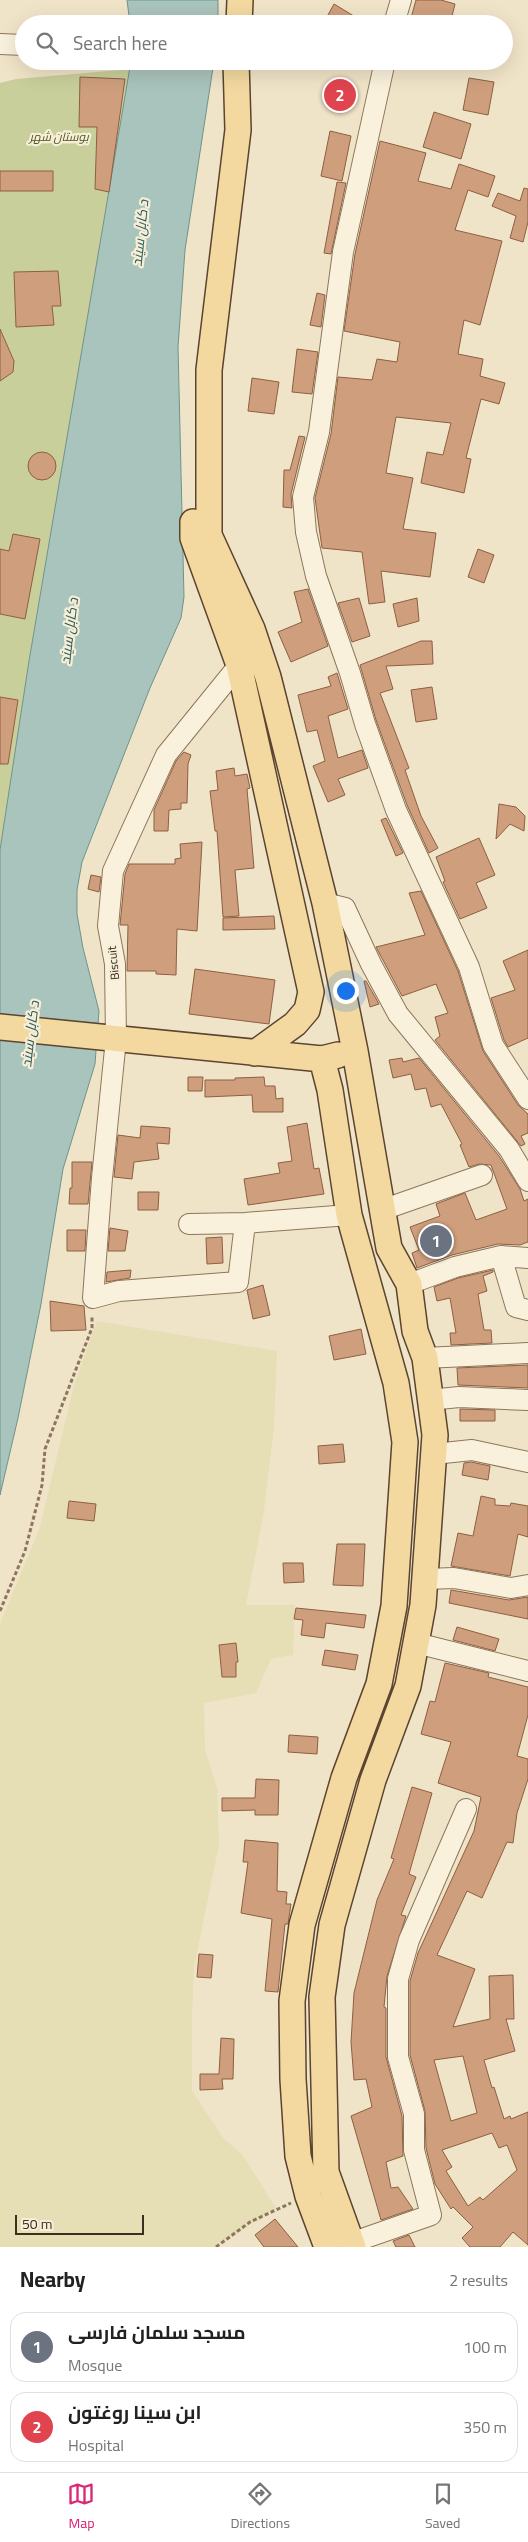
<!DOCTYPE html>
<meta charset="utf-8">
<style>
:root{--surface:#fff;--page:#f6f6f6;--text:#222;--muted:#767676;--line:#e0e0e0;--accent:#db2777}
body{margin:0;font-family:Georgia,Cairo,serif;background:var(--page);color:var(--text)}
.scale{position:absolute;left:15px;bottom:12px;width:129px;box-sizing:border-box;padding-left:5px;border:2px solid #3d2e20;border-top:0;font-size:14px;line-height:18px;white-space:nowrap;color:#3d2e20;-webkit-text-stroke:4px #f7eed8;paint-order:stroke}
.you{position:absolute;left:345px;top:990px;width:18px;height:18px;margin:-12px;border:4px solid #fff;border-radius:50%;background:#1a73e8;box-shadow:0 0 0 8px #1a73e833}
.badge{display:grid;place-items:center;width:32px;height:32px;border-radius:50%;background:var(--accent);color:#fff;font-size:16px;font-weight:700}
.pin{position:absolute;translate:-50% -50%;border:2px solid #fff;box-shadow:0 1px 5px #0006}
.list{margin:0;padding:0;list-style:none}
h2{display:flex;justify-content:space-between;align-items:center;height:65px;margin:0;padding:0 20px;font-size:21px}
h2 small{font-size:16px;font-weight:400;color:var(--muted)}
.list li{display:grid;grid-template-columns:32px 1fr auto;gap:15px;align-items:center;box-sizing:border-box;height:70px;margin:0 10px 10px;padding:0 10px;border:1px solid var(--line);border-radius:15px}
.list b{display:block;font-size:19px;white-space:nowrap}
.list p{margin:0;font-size:16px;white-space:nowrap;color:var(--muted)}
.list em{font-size:16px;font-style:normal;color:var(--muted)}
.icon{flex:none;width:28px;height:28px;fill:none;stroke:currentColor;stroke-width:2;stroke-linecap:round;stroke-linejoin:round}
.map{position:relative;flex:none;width:528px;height:2247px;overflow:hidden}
.search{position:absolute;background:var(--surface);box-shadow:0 5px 20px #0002;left:15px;right:15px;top:15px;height:55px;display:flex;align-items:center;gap:12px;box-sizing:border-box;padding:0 18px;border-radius:28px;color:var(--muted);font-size:19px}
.sheet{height:225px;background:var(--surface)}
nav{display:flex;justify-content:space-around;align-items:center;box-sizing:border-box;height:70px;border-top:1px solid var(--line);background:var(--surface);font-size:14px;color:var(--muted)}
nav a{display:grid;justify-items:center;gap:2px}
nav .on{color:var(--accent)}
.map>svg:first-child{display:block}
.farmland{fill:#e6deb5}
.green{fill:#c9cf9b}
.water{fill:#a9c4bc;stroke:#6f938a}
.building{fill:#cf9f7d;stroke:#8d5f41;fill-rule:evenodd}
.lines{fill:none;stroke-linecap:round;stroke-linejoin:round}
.minor-casing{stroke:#8d765c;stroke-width:22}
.major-casing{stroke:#5b4430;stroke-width:28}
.path{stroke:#8d765c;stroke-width:3;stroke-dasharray:4 2.5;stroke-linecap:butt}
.minor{stroke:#faf1dc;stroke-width:20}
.major{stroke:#f3d9a0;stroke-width:25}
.labels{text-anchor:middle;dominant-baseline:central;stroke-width:4.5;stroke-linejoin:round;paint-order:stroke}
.park-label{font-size:12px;font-style:italic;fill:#4d5a26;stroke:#f7eed8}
.street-label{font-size:12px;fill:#3d2e20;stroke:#f7eed8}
.water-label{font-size:14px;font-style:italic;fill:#2f5d5a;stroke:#f7eed8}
</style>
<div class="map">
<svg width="528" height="2247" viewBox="0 0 528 2247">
<rect width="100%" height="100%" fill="#f0e4c8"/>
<path class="farmland" d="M97 1321 277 1351 274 1426 264 1511 246 1605H295L293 1655 271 1659 256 1693 204 1703 205 1749 217 1788 219 1845 194 1967 192 2017V2091L224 2139 242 2154 276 2208 216 2247H0V1624L40 1527 74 1385Z"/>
<path class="green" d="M131 69 29 661 0 850V83L16 79Z"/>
<path class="water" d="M127 0H218V24H130Z
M131 61H214L185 250 178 347 184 597 181 618 150 688 82 862 77 890V914L83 948 99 1011 95 1064 63 1169 41 1304 18 1418 0 1495V850L29 661Z"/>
<path class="building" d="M416 0H441L455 4 450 24H433L411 18Z
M334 4 367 24H323Z
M80 77 125 79 109 192 95 189 97 127H79Z
M469 78 494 82 488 115 463 110Z
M434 112 471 124 461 159 423 147Z
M330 131 351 136 342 181 321 176Z
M380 141 426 153 418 181 451 189 459 164 495 176 488 197 468 190 455 230 502 241 480 325 464 320 458 354 483 359 480 376 505 383 499 404 481 399 466 458 471 459 464 493 421 483 427 452 443 455 451 423 396 417 386 473 413 478 403 529 436 533 430 577 381 571 385 602 369 604 362 552 322 548 315 498 331 434 338 377 372 380 377 359 397 362 400 342 344 331 355 254Z
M0 171H53V191H0Z
M337 182 346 183 331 254 324 253Z
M524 188 528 189V222L523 242 510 238 516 216 492 206 498 193 520 201Z
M58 271 61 306H52L54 325 16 327 14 272Z
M317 293 325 295 321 327 310 325Z
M0 329 14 361 13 372 0 381Z
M297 349 318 352 312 394 292 392Z
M252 378 279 382 274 414 248 411Z
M299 436 305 437 291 494 292 508 283 507 284 470H290Z
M28 466a14 14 0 1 1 28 0a14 14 0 1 1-28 0Z
M13 534 40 539 25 619 0 614V549L9 551Z
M478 549 494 555 484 583 468 577Z
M308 589 328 646 291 662 278 632 302 622 294 592Z
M359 598 370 636 352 642 338 603Z
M417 598 419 621 398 627 393 604Z
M421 641H432L433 664 386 666 393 689 380 693 409 768 405 770 421 816 438 848 429 853 407 805 376 720 360 665Z
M337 673 348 709 328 716 338 758 362 750 368 768 338 779 345 795 328 802 313 766 325 761 317 730 307 732 298 695 331 686 328 677Z
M432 687 437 719 416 722 411 690Z
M0 697 18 700 8 764H0Z
M184 752 191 755 188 764 187 803H181V809L169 810 168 831H154V810L176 761Z
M234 768 235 776 247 774 250 788 247 789 254 868 235 870 239 916 223 917 217 831H215L210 791 218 790 216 771Z
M499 804 516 807 525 816 524 831 510 824 496 839Z
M386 818 403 853 396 856 381 820Z
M479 838 495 875 476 883 487 908 460 919 443 882 445 881 436 857Z
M202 842 197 931 177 929 176 975 156 974V971H127L128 925H120L125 874 129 864H175V859L181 858 180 844Z
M91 875 101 877 99 892 88 889Z
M421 891 458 971 483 1051 518 1105 528 1114V1133L521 1136 525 1144 521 1146 435 1040 440 1036 435 1017 448 1013 436 984 402 996 376 947 425 935 409 893Z
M274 916 275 929 223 930V918Z
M528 950V1038L508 1047 504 1040 491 998 515 990 503 961Z
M195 969 275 980 269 1024 189 1014Z
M364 981H366L379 1004 370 1007Z
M402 1058 403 1062 419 1058 499 1156 520 1189 524 1201 528 1199V1242L520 1245 498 1244 452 1255 417 1268 412 1253 419 1250 410 1227 440 1216 436 1204 465 1193 476 1220 507 1209 491 1165 479 1164 469 1167 460 1145 462 1144 441 1104 431 1107 426 1088 415 1090 411 1074 393 1078 389 1060Z
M188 1077H203L202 1091H188Z
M264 1077 265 1086H275L276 1099 283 1098V1112H253L252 1095 205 1097V1080H235V1078Z
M307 1123 314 1169 319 1168 324 1194 248 1205 244 1179 280 1173 278 1163 292 1161 287 1127Z
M141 1126 170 1128 169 1144 157 1143 159 1159 134 1162 132 1179 114 1177 118 1135 140 1138Z
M72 1162H92L88 1204H69L70 1188H72Z
M138 1192H159L158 1210H138Z
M110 1228 128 1231 125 1251H108Z
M67 1230H86L85 1251H67Z
M222 1237 223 1263 207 1264 206 1238Z
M131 1270 130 1278 106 1282 107 1272Z
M493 1270V1272L483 1276 487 1291 478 1294 484 1330H491L492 1343 451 1345 450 1333H456L450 1298 437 1301 434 1287 458 1278Z
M263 1285 270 1315 253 1319 247 1290Z
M50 1301 84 1306 86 1330 51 1331Z
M361 1329 366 1354 334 1360 329 1336Z
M528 1365V1388L458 1385 457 1368Z
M460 1409 495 1410V1421H460Z
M343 1444 345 1462 319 1464 318 1446Z
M471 1462 490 1466 488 1480 462 1475 464 1463Z
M481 1496 495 1499V1505L510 1506 511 1503 528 1506V1537L518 1534 510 1576 451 1566 458 1533 473 1536Z
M69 1501 96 1504 94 1521 67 1518Z
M337 1544H365L363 1586 333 1585Z
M283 1563H303L304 1582 284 1583Z
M451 1590 509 1600 528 1597V1619L449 1603Z
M296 1608 366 1615 364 1628 326 1623 324 1638 301 1635 303 1620 294 1619Z
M457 1627 499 1639 495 1651 453 1640Z
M236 1643 238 1662H236V1677H222L219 1645Z
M325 1650 358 1655 355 1670 322 1665Z
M445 1663 489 1673 488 1677 528 1687V1715L517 1756 528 1759V1779L517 1813 513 1843 507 1842 482 1898 467 1891 437 1955 475 1969 453 2027 490 2019 489 1976 513 1975 514 2019H506L515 2051 484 2060 492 2088 494 2087 504 2119 510 2116 511 2119 528 2112V2245L513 2232 500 2247H470L462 2238 473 2227 453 2207 451 2209 435 2184 426 2148 425 2111 410 2055V1981L418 1953 474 1831 481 1797 438 1783 451 1742 421 1734 430 1701 435 1702ZM463 2056 477 2113 451 2121 434 2060ZM492 2133 499 2148 507 2145 517 2170 483 2200 480 2197 468 2206 446 2171 452 2167 442 2150Z
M289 1735 318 1737 317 1754 288 1752Z
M256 1779 279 1780 278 1815H255V1810L222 1811V1798H255Z
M412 1787 432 1793 409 1874 416 1877 401 1915 406 1916 387 1976 384 2007 386 2008V2057L402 2116 403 2156 386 2162 391 2188 398 2187 413 2209 381 2220 351 2116 372 2107 366 2079 354 2080 351 2042 354 1993 377 1900 394 1859 391 1858Z
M245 1840 278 1843 277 1891 287 1892 286 1904H291L288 1924H285L278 1992 265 1991 272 1919 241 1913 248 1862H243Z
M199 1954 213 1955 211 1978 197 1977Z
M221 2038 234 2039 233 2079H222L223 2089 200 2090V2074H219Z
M275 2219 298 2247H264L255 2235Z
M409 2235 415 2247H396L393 2241Z"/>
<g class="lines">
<g class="minor-casing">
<path id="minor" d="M394 24 401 0
M0 44 24 45
M385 61 343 252 319 432 303 497 306 532 316 576 350 673 365 724 396 810 469 967 493 1045 528 1099
M239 665 166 755 113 871 108 926 115 964 116 1039 102 1178 93 1298 119 1291 238 1282 245 1223
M325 903 345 908 371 964 398 1014 509 1149 528 1181
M382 1210 482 1175
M189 1224 245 1223 349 1215
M528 1258 501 1256 516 1307 528 1310
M409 1284 455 1267 501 1256
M425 1358 528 1353
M429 1400 459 1397 528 1400
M434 1454 472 1450 528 1462
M425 1579 454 1578 511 1588 528 1585
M416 1643 528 1671
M351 2243 431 2215 414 2150V2114L398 2057V1979L409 1940 466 1809"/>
</g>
<g class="major-casing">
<path id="major" d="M239 24 240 0
M236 61 238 130 209 370V535L252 629 268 677 325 903 355 1051 389 1248 409 1284 415 1331 425 1358 435 1435 423 1605 408 1686 373 1780 332 1925 322 1997 326 2172 353 2247
M193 522V538L239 665 311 992 307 1010 295 1024 255 1053
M0 1027 322 1059 338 1055
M322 1059 330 1090 349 1215 396 1383 405 1442 394 1606 379 1684 344 1778 302 1925 292 2001 293 2079 298 2156 308 2196 327 2247"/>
</g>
<path class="path" d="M0 1611 25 1551 42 1485 45 1449 92 1328V1315
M216 2247 250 2222 291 2203"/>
<use href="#minor" class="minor"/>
<use href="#major" class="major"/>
</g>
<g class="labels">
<g class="park-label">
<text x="59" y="136">بوستان شهر</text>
</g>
<g class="street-label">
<text transform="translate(113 963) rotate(-96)">Biscuit</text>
</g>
<g class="water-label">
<text transform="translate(140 233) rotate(-84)">د کابل سيند</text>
<text transform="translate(69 631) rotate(-83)">د کابل سيند</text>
<text transform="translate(30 1034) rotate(-83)">د کابل سيند</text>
</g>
</g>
</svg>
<div class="scale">50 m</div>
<div class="you"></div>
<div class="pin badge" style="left:436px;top:1241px;background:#6b7280">1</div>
<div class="pin badge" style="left:340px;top:95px;background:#e0444e">2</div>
<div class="search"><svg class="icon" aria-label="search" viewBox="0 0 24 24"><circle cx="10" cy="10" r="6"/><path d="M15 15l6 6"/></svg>Search here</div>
</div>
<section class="sheet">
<h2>Nearby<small>2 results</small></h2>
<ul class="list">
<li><span class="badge" style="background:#6b7280">1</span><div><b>مسجد سلمان فارسی</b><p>Mosque</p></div><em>100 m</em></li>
<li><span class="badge" style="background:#e0444e">2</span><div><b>ابن سینا روغتون</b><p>Hospital</p></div><em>350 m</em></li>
</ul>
</section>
<nav>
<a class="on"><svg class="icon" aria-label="map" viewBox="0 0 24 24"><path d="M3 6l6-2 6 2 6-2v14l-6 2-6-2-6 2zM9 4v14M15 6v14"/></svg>Map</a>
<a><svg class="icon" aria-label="directions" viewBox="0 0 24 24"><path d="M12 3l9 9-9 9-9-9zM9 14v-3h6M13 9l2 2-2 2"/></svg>Directions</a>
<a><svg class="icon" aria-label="saved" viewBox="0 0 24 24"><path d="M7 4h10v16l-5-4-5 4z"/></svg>Saved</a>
</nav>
